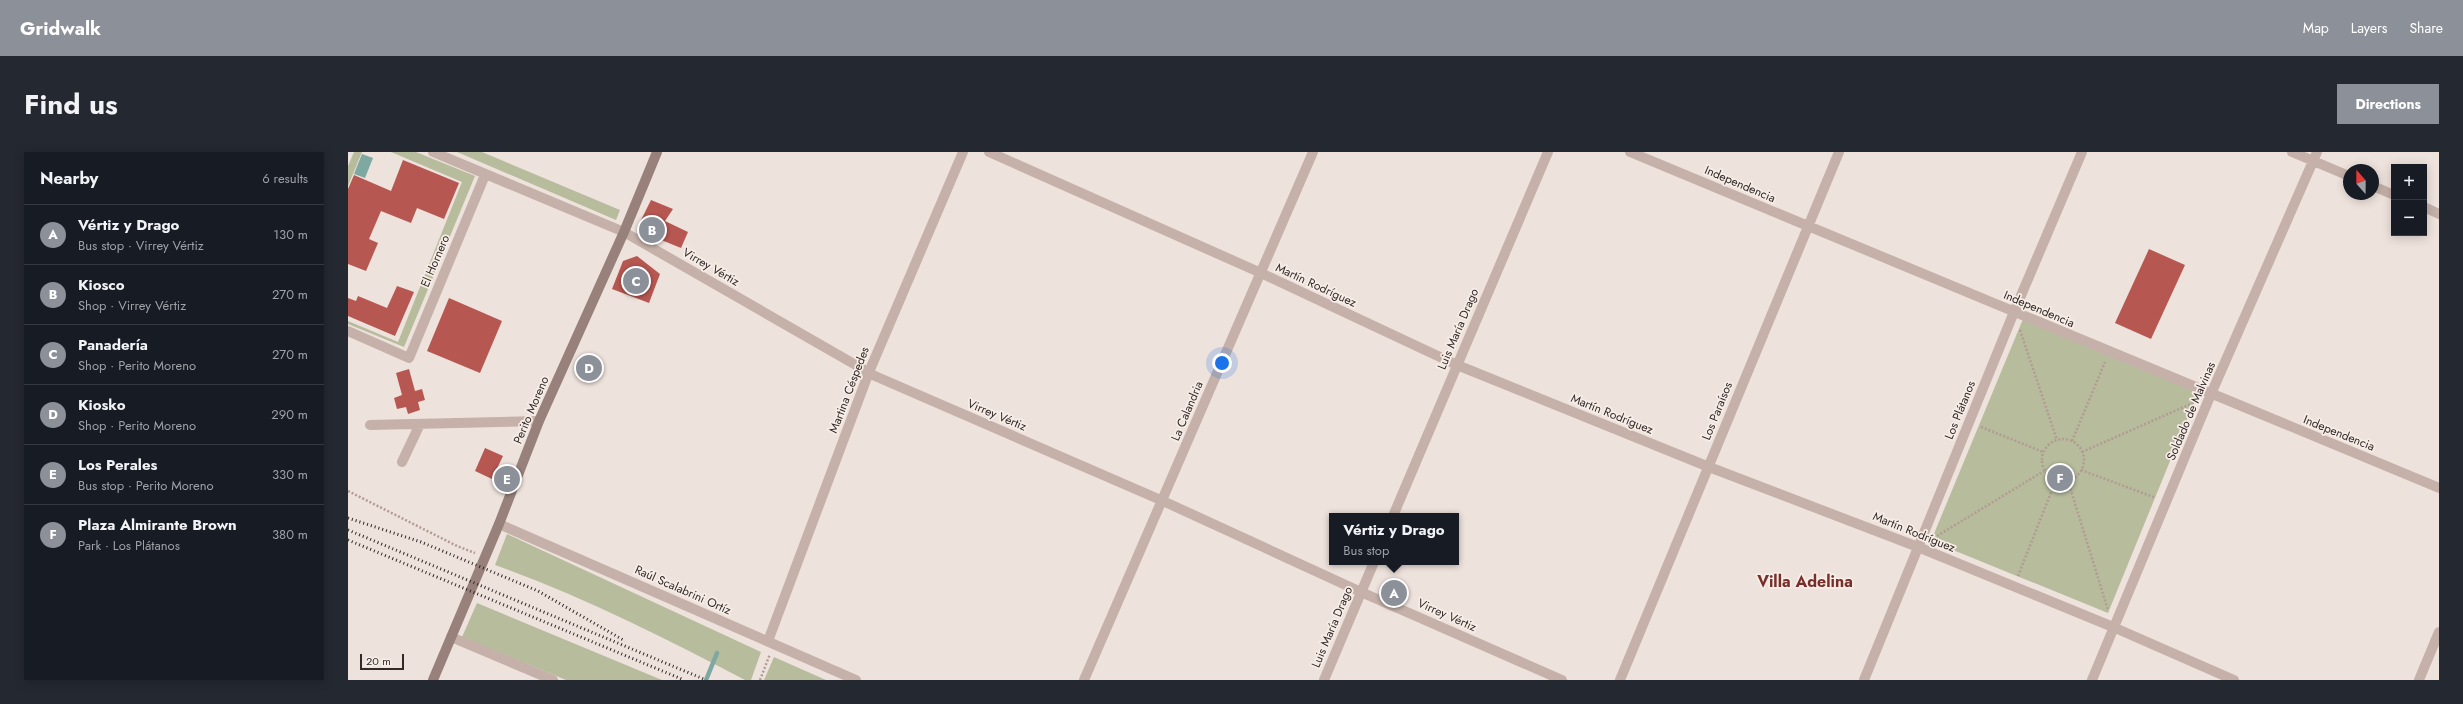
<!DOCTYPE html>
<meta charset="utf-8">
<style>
:root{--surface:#171b24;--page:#242831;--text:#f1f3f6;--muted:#9ea1a6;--line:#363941;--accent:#8c9099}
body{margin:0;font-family:Jost,sans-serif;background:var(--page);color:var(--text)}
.controls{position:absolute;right:12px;top:12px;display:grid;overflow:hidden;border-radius:0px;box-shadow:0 2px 10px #0003}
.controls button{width:36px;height:36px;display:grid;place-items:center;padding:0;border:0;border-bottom:1px solid var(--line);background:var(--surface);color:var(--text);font:20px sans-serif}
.compass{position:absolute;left:1995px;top:12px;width:36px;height:36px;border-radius:50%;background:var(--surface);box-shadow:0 2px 10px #0003;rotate:339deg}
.scale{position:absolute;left:12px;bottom:10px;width:44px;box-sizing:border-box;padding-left:4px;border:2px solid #332928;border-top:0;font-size:11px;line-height:14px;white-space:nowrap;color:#332928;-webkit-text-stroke:3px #f7ede7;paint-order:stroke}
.you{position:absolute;left:874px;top:211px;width:14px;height:14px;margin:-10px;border:3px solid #fff;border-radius:50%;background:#1a73e8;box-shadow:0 0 0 6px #1a73e833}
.badge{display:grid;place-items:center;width:26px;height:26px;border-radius:50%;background:var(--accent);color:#fff;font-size:13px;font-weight:700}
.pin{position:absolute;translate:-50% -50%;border:2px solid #fff;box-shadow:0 1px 4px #0006}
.popup{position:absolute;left:981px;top:361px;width:130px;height:52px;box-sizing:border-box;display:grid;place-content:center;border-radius:0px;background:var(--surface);filter:drop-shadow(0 1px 3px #0005);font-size:13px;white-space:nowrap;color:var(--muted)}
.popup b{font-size:15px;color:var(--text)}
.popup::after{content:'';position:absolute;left:50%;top:100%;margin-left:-8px;border:8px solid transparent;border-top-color:var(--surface)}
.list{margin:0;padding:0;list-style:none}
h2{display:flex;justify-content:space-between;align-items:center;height:52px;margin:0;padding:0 16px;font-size:17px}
h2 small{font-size:13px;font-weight:400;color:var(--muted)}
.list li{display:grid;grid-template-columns:26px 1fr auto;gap:12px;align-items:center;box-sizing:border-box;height:60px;padding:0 16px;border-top:1px solid var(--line)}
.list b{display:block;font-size:15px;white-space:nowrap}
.list p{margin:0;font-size:13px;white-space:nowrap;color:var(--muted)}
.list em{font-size:13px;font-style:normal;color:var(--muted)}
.map{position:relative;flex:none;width:2091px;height:528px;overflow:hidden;border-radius:0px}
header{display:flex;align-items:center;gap:24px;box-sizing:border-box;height:56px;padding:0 20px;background:var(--accent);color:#fff}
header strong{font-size:19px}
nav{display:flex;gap:22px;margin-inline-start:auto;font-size:14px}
.intro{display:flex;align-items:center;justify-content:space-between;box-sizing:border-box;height:96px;padding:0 24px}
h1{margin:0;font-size:28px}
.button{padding:10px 18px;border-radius:0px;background:var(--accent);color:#fff;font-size:14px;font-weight:700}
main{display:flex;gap:24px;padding:0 24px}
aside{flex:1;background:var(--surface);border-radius:0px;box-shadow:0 2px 10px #0003}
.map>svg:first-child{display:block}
.green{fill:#b7bc9d}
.water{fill:#7ea8a2}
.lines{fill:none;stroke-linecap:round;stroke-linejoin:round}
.stream{stroke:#7ea8a2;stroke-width:4.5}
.building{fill:#b75751}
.path{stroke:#b19b93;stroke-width:2.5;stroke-dasharray:2 2;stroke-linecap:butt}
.street{stroke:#c5b1a9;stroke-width:10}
.secondary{stroke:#98807b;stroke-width:10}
.rail{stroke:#332928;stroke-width:3;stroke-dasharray:1 3;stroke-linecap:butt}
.labels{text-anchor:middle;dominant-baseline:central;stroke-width:3.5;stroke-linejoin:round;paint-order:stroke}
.street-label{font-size:12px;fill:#332928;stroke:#f7ede7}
.district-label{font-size:16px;font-weight:bold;fill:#782f2b;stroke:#f7ede7}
</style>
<header>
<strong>Gridwalk</strong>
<nav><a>Map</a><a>Layers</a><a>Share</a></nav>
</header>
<div class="intro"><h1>Find us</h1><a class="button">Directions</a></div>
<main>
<aside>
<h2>Nearby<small>6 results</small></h2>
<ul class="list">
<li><span class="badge">A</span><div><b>Vértiz y Drago</b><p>Bus stop · Virrey Vértiz</p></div><em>130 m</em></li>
<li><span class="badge">B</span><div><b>Kiosco</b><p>Shop · Virrey Vértiz</p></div><em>270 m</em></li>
<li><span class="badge">C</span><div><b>Panadería</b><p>Shop · Perito Moreno</p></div><em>270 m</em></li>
<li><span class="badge">D</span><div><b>Kiosko</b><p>Shop · Perito Moreno</p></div><em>290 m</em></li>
<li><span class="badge">E</span><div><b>Los Perales</b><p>Bus stop · Perito Moreno</p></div><em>330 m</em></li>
<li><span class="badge">F</span><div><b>Plaza Almirante Brown</b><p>Park · Los Plátanos</p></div><em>380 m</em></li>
</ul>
</aside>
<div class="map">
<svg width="2091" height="528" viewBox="0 0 2091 528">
<rect width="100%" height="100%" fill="#eee2dc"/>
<path class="green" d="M6 0H14L0 34V14Z
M43 0H68L127 24 56 195 0 172V169L50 190 114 30Z
M109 0H134L272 58 268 68Z
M1675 167 1851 238 1760 461 1583 389Z
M159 382 413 500 403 528H397C315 485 234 444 147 413Z
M129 451 314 528H218L114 485Z
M426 505 478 528H416Z"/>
<path class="water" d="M14 2 25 6 17 26 6 22Z"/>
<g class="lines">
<path class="stream" d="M358 528 369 501"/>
</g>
<path class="building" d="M55 8 111 31 96 67 69 56 63 71 33 59 21 87 30 91 18 119 0 112V37L6 23 43 39Z
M303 48 325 57 317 69 340 80 333 96 296 81 292 70Z
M1801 97 1837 113 1803 187 1767 171Z
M289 104 312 122 301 151 264 137 275 109Z
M49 134 66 140 47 184 0 164V146L8 149 10 144 39 156Z
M101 146 154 169 132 221 79 199Z
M237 202 253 209 245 230 228 224Z
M61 217 67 239 74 237 77 248 70 250 72 258 60 262 58 255 49 257 46 246 54 243 48 221Z
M137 296 155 304 144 327 127 319Z"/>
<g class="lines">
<path class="path" d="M1672 178 1709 288
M1633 275 1695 300
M1694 308a21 21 0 1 1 42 0a21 21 0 1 1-42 0Z
M1724 289 1757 210
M1734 300 1847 250
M1733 318 1808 346
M1720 329 1760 458
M0 339 109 394 127 401
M1589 384 1696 319
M1670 424 1708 328
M412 528 422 502"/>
<path class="street" d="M85 0 276 80 527 224 815 349 1013 440 1214 528
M641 0 913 121 1109 213 1361 315 1570 395 1765 475 1886 528
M1282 0 2091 336
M1944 0 2001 24
M2025 34 2046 43
M2076 55 2091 62
M0 179 61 206 137 23
M22 273 191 269
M54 310 72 272
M1045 364 1200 0
M151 372 508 528
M103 485 205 528
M420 489 521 220 615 0
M736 528 965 0
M976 528 1026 410
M1272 528 1491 0
M1516 528 1666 160 1734 0
M1744 528 1863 242 1969 0
M2071 528 2091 480"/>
<path class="secondary" d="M85 528 151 372 191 269 276 80 309 0"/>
<path class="rail" d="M0 366 73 390 190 439 277 489
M0 378 358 528
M0 388 336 528"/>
</g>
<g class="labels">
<g class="street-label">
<text transform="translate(1392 32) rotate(23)">Independencia</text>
<text transform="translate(87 109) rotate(-67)">El Hornero</text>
<text transform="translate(363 115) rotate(30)">Virrey Vértiz</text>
<text transform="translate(968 133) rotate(25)">Martín Rodríguez</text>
<text transform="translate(1691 157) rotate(23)">Independencia</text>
<text transform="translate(1110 177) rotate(-67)">Luis María Drago</text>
<text transform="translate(501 238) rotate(-69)">Martina Céspedes</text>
<text transform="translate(183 258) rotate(-67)">Perito Moreno</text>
<text transform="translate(1612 258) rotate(-68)">Los Plátanos</text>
<text transform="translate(839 259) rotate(-67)">La Calandria</text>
<text transform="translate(1369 259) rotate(-68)">Los Paraísos</text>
<text transform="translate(1843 259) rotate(-67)">Soldado de Malvinas</text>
<text transform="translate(1264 262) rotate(22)">Martín Rodríguez</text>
<text transform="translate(649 263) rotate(23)">Virrey Vértiz</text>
<text transform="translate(1991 281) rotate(22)">Independencia</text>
<text transform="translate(1566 380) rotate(22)">Martín Rodríguez</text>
<text transform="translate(335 438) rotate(24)">Raúl Scalabrini Ortíz</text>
<text transform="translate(1099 463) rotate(24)">Virrey Vértiz</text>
<text transform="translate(984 475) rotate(-67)">Luis María Drago</text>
</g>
<g class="district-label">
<text x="1457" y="429">Villa Adelina</text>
</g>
</g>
</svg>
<div class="controls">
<button>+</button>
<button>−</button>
</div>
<svg class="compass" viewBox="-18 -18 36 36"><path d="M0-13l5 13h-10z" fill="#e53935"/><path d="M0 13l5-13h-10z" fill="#9ea1a6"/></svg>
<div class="scale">20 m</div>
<div class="you"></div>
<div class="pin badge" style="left:1046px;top:441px">A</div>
<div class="popup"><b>Vértiz y Drago</b>Bus stop</div>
<div class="pin badge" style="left:304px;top:78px">B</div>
<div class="pin badge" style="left:288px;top:129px">C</div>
<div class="pin badge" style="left:241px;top:216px">D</div>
<div class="pin badge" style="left:159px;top:327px">E</div>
<div class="pin badge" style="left:1712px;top:326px">F</div>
</div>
</main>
